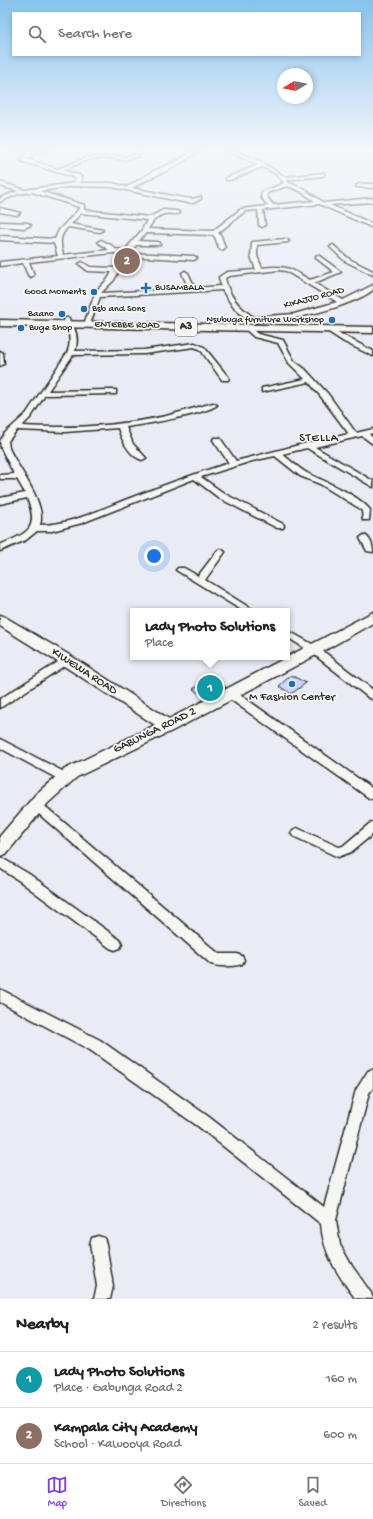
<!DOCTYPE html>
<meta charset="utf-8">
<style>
:root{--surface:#fff;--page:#f2f2f2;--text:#222;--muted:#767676;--line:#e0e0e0;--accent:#7c3aed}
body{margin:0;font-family:"Gochi Hand",sans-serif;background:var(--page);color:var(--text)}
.compass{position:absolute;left:277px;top:68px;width:36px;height:36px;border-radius:50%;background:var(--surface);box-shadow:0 2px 6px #0003;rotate:260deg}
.you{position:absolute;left:154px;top:556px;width:14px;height:14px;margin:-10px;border:3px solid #fff;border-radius:50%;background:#1a73e8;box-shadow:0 0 0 6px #1a73e833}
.badge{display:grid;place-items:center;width:26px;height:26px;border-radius:50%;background:var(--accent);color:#fff;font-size:13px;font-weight:700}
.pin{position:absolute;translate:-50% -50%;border:2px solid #fff;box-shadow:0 1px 4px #0006}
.popup{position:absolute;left:130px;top:608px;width:160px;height:52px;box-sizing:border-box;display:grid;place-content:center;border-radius:0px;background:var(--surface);filter:drop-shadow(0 1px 3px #0005);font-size:13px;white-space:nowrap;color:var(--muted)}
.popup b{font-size:15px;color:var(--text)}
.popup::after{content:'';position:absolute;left:50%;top:100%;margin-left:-8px;border:8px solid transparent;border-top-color:var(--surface)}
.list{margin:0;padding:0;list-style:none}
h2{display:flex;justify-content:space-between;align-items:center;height:52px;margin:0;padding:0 16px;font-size:17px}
h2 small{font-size:13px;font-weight:400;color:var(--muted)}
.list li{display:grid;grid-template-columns:26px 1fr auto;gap:12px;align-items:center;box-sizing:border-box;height:56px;padding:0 16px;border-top:1px solid var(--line)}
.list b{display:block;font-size:15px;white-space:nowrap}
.list p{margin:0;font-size:13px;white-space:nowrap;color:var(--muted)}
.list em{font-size:13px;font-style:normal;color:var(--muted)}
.icon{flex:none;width:22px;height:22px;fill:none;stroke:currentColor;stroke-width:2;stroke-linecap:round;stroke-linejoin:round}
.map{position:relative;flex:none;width:373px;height:1299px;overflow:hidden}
.search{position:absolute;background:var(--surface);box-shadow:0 2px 6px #0003;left:12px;right:12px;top:12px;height:44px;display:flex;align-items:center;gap:10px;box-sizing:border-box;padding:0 14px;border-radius:0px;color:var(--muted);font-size:15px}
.sheet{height:164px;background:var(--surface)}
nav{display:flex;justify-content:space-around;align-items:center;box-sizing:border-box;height:56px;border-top:1px solid var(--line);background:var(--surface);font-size:11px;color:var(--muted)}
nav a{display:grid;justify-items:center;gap:2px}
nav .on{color:var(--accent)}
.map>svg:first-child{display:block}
.building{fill:#cbd6fd;stroke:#2b2b2b}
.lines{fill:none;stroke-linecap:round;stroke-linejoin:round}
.street-casing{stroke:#2b2b2b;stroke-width:3}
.secondary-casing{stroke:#2b2b2b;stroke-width:3}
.primary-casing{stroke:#2b2b2b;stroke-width:3}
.street{fill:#f6f6f2;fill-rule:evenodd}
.secondary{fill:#f6f6f2;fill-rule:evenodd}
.primary{fill:#f6f6f2;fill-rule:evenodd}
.poi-dot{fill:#1f6fb2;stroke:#f6f6f2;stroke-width:1.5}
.labels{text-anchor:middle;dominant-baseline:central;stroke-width:3.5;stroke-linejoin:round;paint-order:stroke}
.far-poi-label{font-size:10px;fill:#2b2b2b;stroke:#f6f6f2;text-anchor:start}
.far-street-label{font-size:10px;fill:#2b2b2b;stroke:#f6f6f2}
.shield{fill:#f6f6f2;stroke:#686867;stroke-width:1}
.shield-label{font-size:11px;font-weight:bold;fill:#2b2b2b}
.far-quarter-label{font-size:12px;letter-spacing:1px;fill:#2b2b2b;stroke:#f6f6f2}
.street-label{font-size:12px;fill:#2b2b2b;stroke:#f6f6f2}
.poi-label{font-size:12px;fill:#2b2b2b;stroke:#f6f6f2}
</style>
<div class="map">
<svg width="373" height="1299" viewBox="0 0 373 1299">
<rect width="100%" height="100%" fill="#e9ecf5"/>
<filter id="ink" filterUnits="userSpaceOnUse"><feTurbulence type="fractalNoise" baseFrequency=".025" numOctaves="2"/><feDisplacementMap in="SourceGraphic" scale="8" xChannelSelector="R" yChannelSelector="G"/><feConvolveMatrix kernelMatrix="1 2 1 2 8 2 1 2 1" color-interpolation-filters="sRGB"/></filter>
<g filter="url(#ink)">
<path class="building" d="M291 675 306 683 291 694 279 686Z
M214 677 226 687 205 698 193 689Z"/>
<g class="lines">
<g class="street-casing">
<path id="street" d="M16 149 31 151 48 149 33 154 27 159 58 169 89 157 112 156 124 157 139 154V156L124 160 112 158 90 159 63 170 79 175 82 178 79 183H112L127 187 154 171 177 161 195 149H201C181 166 155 175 132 188L183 198 192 199 201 197V199L193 203 183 202 112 187 75 186 40 191 84 205V210L150 217 163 210 177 211 180 213C175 216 170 212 164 214 156 216 152 223 148 229L213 231 241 209 268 206 261 197 262 192 284 183 276 174 262 167 230 180H226V178L258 165 223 149H230L262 162 285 177 324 173V175L322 176 287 180 289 183 304 189 324 203 373 198V202L330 205 373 224V228L319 204 263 210 265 225 262 227 259 225 258 210 245 211 218 233 221 236 225 248 222 250 219 248 215 237 213 235 146 233 138 241 158 242 160 243V245H136L131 253 194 256 197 258 194 260 127 256 114 280 101 293 189 289 182 273 185 271 188 273 195 288 221 286 219 277 227 272 256 270 251 256 252 242 286 239 289 241 288 242 257 245V256L262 268C286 265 290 268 310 280L334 272 316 258V256L318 255 341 272 314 283 343 300 373 285V290C355 304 309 316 286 319 272 321 261 320 247 324L244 322 247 319 234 308 222 290 100 297 90 324 85 325 84 324 96 291 108 279 112 272 88 271 79 264 82 262 90 267 114 268 122 253H113L29 262 34 275 31 277 28 275 23 263 0 266V262L58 256 54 243 0 240V236L55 239 59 230 79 209V207L32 192 18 194 0 202V198L18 191 0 186V182L25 190 73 183 76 178 21 161V159L28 153ZM287 186 300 191 315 201 273 205 267 197V193ZM81 213 147 220 142 230 125 250 115 249 111 245 101 240 98 242 99 243 109 250 63 255C60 243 59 236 68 227L100 232 103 230 71 224ZM279 270 286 271 337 302 294 314 253 317C239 307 228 295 225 278L229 276Z
M359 184H373V188L357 187 356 186Z
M0 208 20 213 17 215 0 212Z
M0 222 28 223 31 225 24 228 0 226Z
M333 245 349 259 373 271V275L345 261 331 248 330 247Z
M65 318H69L70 323 72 324C77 332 78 342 75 351L144 350 195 343 204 347 229 378 228 380H222L200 349 194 347 144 354 73 355 48 391 113 390H116V394L45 395 31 417 22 426C71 429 119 426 166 416 182 412 197 407 213 403L217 405C206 414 143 425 126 427L133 444 146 458 142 460C129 456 122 440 118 428L65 432 17 430 8 441 9 448C18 469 47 503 40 525 69 525 97 511 125 500 159 487 194 474 229 463L213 440 214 438H220L236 461 307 443 349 434 322 398 309 382 262 392V388L305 379 289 363 278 343 254 337 244 328 247 326 258 334 283 340 294 361 305 369 328 394 356 433 373 429V433L369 434 373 438V444L362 436 315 447 373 481V487L307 448 282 454C290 460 298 468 307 473 325 482 358 494 370 510L369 520H363L362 511 359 508 320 484 300 476 275 456 252 461 201 477 225 494 283 524 284 526 283 528H277L219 498 194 479 82 523 52 531H37L26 540 0 551V545C27 533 40 530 27 498L0 504V498L25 493 17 479H0V475L14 474 1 448 0 441 5 433 26 414 67 353C71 345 70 335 67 326L63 324Z
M329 328 373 351V356L344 342 327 331V329Z
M0 351 3 353 4 364 0 366Z
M364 535C370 537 373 546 373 552L367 551 360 538Z
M221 549 225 552 205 580 255 611H243L176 570 178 568H184L198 576 218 550Z
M287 630 319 648 373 690V699L369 698 311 652 287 637Z
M66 657 71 660 70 662 0 708V699Z
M231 690 235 691 373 789V799L369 798 227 697 226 694 227 691Z
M0 739 68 774 70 777 68 780 64 781 60 780 0 748Z
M36 801 40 802 219 954H237L242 956 244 960 242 964C233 967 220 967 211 964L32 808 30 805 32 802Z
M373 822V834L351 852 338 857 293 836 291 833 293 830 297 828 339 847 343 846 369 824Z
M0 857 29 874 120 940 122 944 120 948 115 950 110 948 21 882 0 868Z
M0 989 100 1040 209 1117 324 1207 356 1090 368 1071 373 1069V1088L369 1093 336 1220 340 1245 352 1266 371 1293 373 1299 355 1298C338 1275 323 1253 321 1224L199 1127 90 1050 0 1002Z
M98 1236 104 1238 106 1244 113 1286 110 1299H94L97 1286 90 1244 92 1238Z"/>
</g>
<g class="secondary-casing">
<path id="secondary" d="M373 612V623L320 653 174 730 77 777 48 803 6 854 0 856V836L36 794 65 769 155 725 61 664 0 626V615L5 617 71 656 169 719Z"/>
</g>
<g class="primary-casing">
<path id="primary" d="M0 320 373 327V333L0 326Z"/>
</g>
<use href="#street" class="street"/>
<use href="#secondary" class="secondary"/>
<use href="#primary" class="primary"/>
</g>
</g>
<linearGradient id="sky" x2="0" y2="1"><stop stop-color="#87c3ee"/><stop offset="0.45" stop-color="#f5f6fa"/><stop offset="1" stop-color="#f5f6fa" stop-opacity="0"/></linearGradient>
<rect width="373" height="331" fill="url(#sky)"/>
<g class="poi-dot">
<path d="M144 282h4v4h4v4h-4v4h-4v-4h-4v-4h4z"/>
<circle cx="94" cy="292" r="4"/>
<circle cx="84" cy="309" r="4"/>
<circle cx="62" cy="314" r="4"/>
<circle cx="332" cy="320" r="4"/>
<circle cx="21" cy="328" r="4"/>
<circle cx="292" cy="684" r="4"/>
</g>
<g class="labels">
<g class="far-poi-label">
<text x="155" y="288">BUSAMBALA</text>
<text x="86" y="292" text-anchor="end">Good Moments</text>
<text x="92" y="309">Bsb and Sons</text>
<text x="54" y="314" text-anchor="end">Baano</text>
<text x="324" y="320" text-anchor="end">Nsubuga furniture Workshop</text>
<text x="29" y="328">Buge Shop</text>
</g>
<g class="far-street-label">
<text transform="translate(314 298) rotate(-15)">KIKAJJO ROAD</text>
<text transform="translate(127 325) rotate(1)">ENTEBBE ROAD</text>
</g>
<rect class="shield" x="175" y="318" width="22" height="18" rx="3"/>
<g class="shield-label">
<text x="186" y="327">A3</text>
</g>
<g class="far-quarter-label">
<text x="319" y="439">STELLA</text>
</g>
<g class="street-label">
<text transform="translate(84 672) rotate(33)">KIWEWA ROAD</text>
<text transform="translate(155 731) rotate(-26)">GABUNGA ROAD 2</text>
</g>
<g class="poi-label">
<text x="292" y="698">M Fashion Center</text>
</g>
</g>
</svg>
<svg class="compass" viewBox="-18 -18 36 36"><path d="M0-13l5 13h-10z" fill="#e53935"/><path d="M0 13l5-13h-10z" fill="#767676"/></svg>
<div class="you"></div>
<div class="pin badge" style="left:210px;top:688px;background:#0f9aa8">1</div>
<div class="popup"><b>Lady Photo Solutions</b>Place</div>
<div class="pin badge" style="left:127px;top:261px;background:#8d6e63">2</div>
<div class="search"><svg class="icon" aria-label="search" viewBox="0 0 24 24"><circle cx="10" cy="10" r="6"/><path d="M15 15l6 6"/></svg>Search here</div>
</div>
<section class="sheet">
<h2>Nearby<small>2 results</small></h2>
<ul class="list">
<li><span class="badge" style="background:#0f9aa8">1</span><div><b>Lady Photo Solutions</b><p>Place · Gabunga Road 2</p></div><em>160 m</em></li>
<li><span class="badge" style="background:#8d6e63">2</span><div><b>Kampala City Academy</b><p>School · Kawooya Road</p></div><em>600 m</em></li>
</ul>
</section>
<nav>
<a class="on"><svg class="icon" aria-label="map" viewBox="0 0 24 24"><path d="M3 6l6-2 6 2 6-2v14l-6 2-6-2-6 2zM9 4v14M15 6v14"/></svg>Map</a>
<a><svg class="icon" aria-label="directions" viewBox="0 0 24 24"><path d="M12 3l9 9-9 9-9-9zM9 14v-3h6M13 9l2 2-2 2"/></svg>Directions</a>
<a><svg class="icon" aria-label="saved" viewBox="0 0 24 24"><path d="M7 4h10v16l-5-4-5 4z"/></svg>Saved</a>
</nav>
